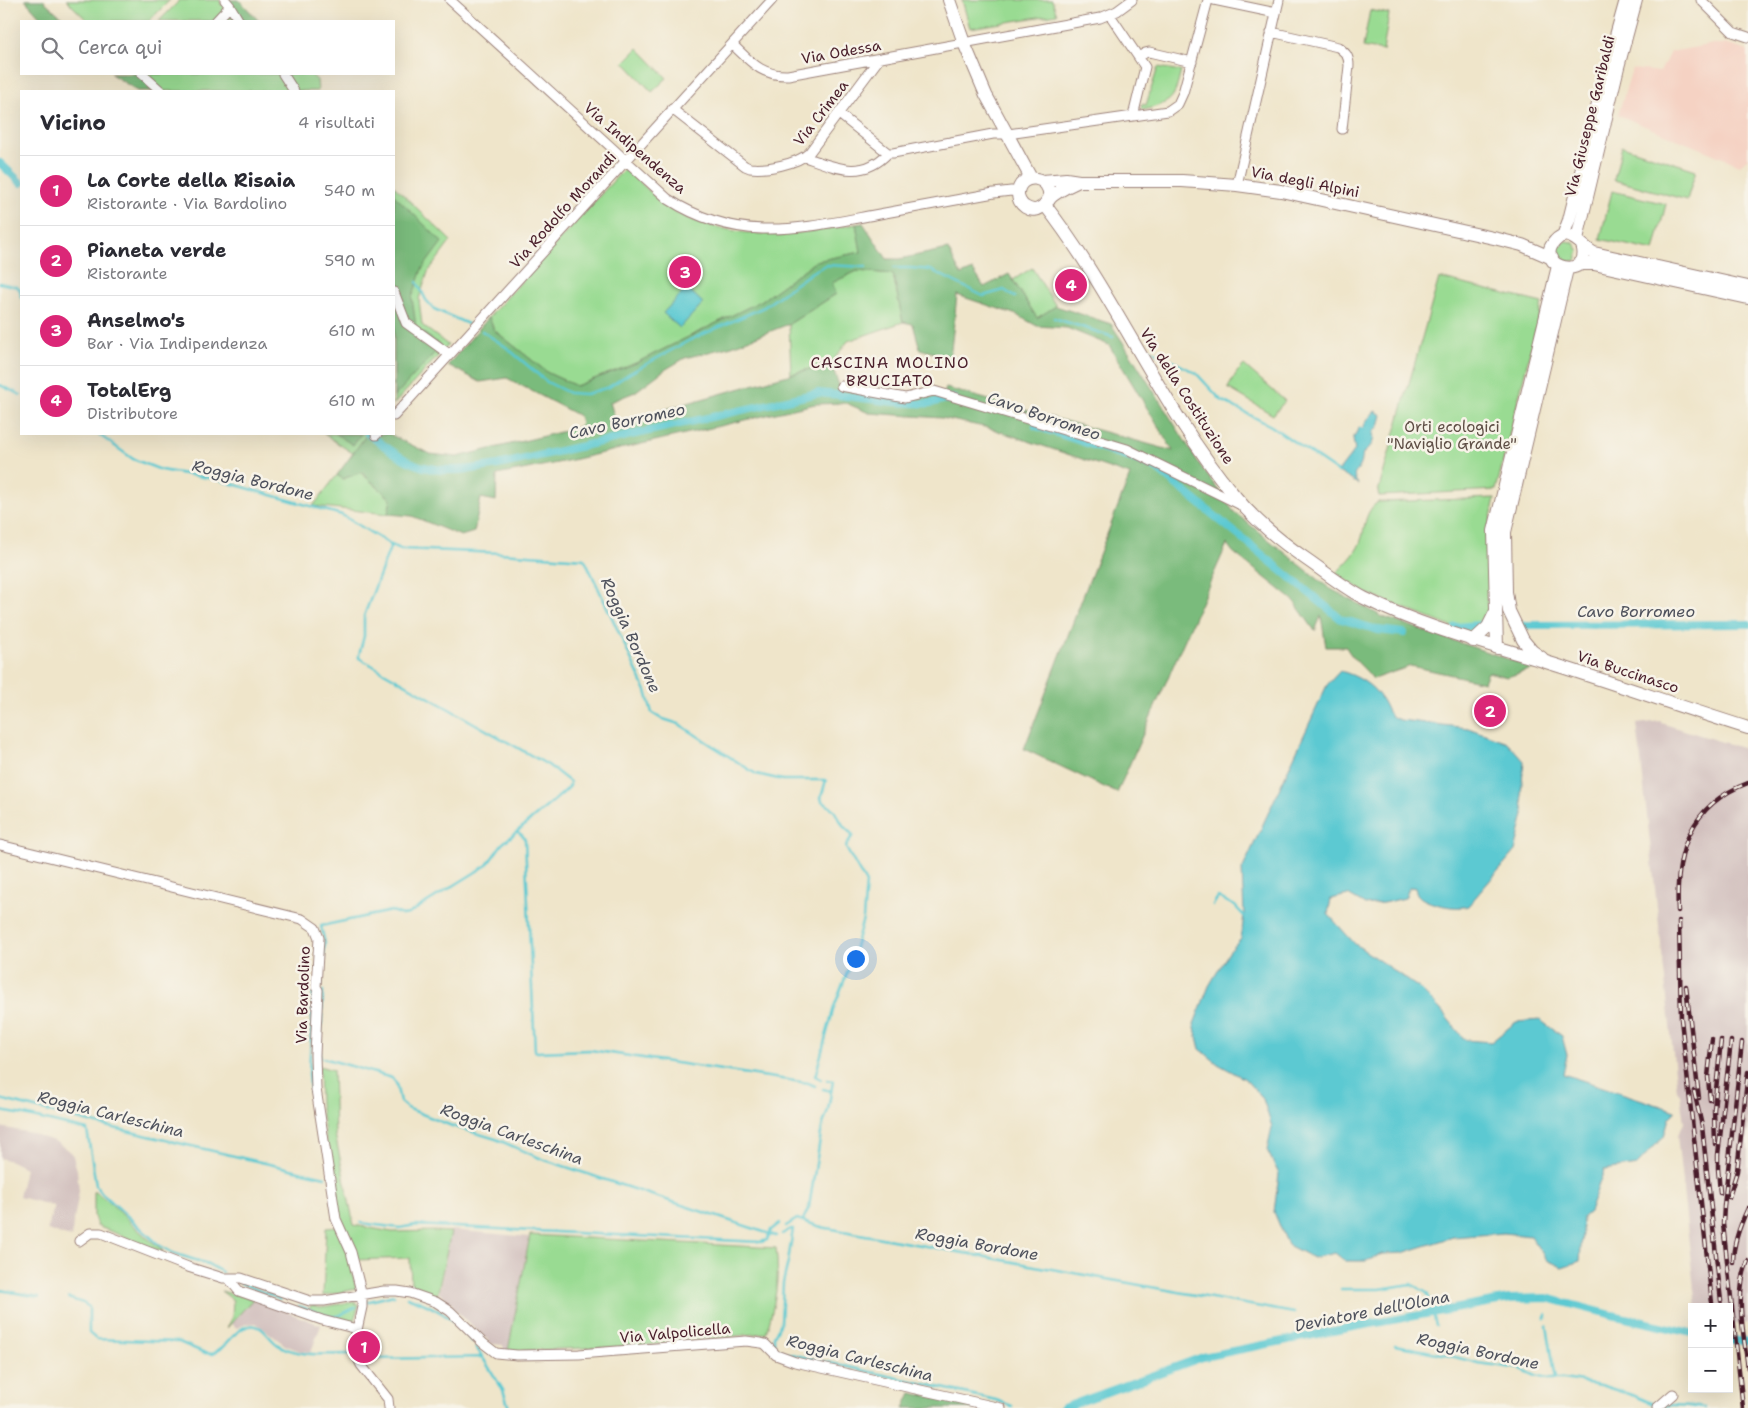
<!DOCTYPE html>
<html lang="it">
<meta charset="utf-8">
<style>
:root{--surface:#fff;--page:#f2f2f3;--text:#2b2b33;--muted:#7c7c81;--line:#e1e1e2;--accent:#db2777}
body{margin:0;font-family:"Shantell Sans",sans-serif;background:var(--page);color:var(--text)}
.controls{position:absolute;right:15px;bottom:15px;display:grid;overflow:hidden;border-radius:0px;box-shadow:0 5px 20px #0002}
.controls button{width:45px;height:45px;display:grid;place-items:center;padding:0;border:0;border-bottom:1px solid var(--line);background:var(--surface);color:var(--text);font:25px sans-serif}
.you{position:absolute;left:855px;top:958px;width:18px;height:18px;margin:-12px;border:4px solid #fff;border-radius:50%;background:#1a73e8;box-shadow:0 0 0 8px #1a73e833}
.badge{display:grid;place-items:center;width:32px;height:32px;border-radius:50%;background:var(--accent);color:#fff;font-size:16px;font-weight:700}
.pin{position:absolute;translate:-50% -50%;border:2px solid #fff;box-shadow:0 1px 5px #0006}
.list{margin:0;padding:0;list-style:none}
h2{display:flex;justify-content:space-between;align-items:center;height:65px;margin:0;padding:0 20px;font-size:21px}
h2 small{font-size:16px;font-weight:400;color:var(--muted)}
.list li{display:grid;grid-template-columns:32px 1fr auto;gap:15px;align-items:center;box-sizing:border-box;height:70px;padding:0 20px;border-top:1px solid var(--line)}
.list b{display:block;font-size:19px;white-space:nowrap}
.list p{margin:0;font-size:16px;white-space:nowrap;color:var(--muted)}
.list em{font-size:16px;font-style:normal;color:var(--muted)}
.icon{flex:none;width:28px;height:28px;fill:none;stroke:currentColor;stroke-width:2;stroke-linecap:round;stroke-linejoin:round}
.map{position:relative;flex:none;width:1748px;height:1408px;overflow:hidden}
.search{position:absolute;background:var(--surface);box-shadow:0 5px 20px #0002;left:20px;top:20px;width:375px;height:55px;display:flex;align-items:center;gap:12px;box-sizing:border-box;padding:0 18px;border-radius:0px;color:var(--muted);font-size:19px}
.panel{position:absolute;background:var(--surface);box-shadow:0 5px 20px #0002;left:20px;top:90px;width:375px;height:345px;border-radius:0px}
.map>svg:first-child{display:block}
.built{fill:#f5d2c3}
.industrial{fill:#d1bfbd}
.green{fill:#99db92;stroke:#727d5e}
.forest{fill:#7abb7c;stroke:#626d54;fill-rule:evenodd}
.water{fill:#5cc9d2;stroke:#53747e}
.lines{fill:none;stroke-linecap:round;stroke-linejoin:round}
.stream{stroke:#5cc9d2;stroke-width:2.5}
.canal{stroke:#5cc9d2;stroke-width:8}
.street-casing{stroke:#9c827a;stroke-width:11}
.secondary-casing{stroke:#9c827a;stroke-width:14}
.street{stroke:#fff;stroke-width:9}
.secondary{stroke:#fff;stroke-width:12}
.rail-casing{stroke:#4a1f2b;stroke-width:4.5}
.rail{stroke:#f7f3e8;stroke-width:2.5;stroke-dasharray:8;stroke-linecap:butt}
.labels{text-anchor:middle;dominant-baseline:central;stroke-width:5;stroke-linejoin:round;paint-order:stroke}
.street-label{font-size:15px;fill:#4a1f2b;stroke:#f7f3e8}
.park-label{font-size:15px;fill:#5e4e45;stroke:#f7f3e8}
.neighbourhood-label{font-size:16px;letter-spacing:1px;fill:#4a1f2b;stroke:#f7f3e8}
.water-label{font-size:16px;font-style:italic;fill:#4f525d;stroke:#f7f3e8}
</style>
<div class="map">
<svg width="1748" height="1408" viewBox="0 0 1748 1408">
<rect width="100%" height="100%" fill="#f7f3e8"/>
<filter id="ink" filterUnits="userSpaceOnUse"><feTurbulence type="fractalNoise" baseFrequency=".02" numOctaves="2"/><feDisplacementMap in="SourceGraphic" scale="10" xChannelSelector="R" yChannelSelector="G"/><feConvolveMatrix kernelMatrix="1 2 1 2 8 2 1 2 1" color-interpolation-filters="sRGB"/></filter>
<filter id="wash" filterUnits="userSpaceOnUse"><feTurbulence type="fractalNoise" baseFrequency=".0096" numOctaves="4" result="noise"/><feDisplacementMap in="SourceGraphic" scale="20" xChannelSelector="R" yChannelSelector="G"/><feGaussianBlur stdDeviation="1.12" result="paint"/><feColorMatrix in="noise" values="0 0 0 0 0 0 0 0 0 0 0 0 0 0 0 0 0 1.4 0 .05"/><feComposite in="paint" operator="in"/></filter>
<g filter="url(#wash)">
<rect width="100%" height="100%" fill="#efe5ca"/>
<path class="built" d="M1714 44H1725L1748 51V158L1740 165 1618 115 1632 69 1660 72 1670 52Z"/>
<path class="industrial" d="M1661 721V723L1748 750V1323L1729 1325V1307H1696L1677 1136 1684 1123 1680 1094 1677 1090 1637 724Z
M0 1127 31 1133 56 1142 72 1153 77 1170 79 1191 71 1237 47 1230 54 1206 19 1197 25 1168 11 1161 0 1158Z
M451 1230 529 1237 508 1352 504 1351 503 1345 492 1344 452 1307 453 1304 439 1293Z
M253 1299 321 1325 311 1352 300 1351 285 1345 256 1323 246 1324 237 1328 231 1323Z"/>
<path class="green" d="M66 0H170L149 21H88Z
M180 0H220L221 5 223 4 236 21H159Z
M962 0H1052L1057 14 970 28Z
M1370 10 1389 14 1383 51 1363 47Z
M638 48 667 78 652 92 624 62Z
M1158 67 1181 71C1174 100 1173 102 1144 110L1141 108 1142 104 1146 105Z
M138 74H310L317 80 318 91H157Z
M1622 146 1696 170 1687 200 1614 180Z
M624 169 628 171C644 185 659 203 677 213 690 220 703 224 717 227 768 240 806 233 856 224L862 252 816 261 761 301 636 363 576 386 548 373 494 330 489 317Z
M394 186 451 241 428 272 419 299 422 325 448 345 394 404Z
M1612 191 1666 204 1654 251 1600 239Z
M1565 241 1573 242 1579 251 1576 261H1559L1555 251 1559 245Z
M1032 268 1056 306 1037 318 1013 280Z
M857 271 893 274 903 322 848 341 831 363 791 374 789 324 836 294 831 283Z
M1439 278 1542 303 1496 490 1379 496 1378 492Z
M1244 365 1285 401 1273 415 1228 388 1237 372Z
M324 434H367L354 454Z
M360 472 391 499 388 514 313 506 337 475 343 479Z
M1495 498 1486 541 1491 614 1482 626 1469 634 1366 593 1336 573C1343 566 1352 558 1357 549 1367 533 1361 514 1378 502Z
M319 1066 333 1070 335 1134 354 1225 392 1232 434 1231 451 1232 437 1296 415 1287V1286H411L410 1258 356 1260 340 1224 320 1104Z
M94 1191C114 1204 128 1221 145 1236 151 1242 159 1245 163 1252L97 1226 94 1216Z
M337 1227 346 1246 356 1289 323 1296 326 1228Z
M530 1235 776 1248C780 1279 775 1304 766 1333L638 1346 508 1351Z
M221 1291 253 1299 227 1328 232 1317 233 1300Z
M354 1302 359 1305 352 1326 330 1319 309 1310 311 1305 321 1307Z"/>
<path class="forest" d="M25 0H43L66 21H44Z
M226 0H239L259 21H242Z
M111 74H138L157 91H138Z
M394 195 442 242 422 269 412 298 416 327 441 346 394 397Z
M863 223 887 259H899L948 249 961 275 973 270 984 287 1009 274 1037 318 1056 306 1111 324 1126 347 1200 465 1234 512 1329 588 1383 617 1535 668 1507 677 1488 672 1484 682 1411 666 1373 679C1365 668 1352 659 1346 647H1326L1321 616 1315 631 1293 600 1233 552 1227 544 1117 793 1024 749 1130 475 989 428 942 418 869 413 846 403 815 404 572 460 497 475 496 501 481 498 474 532 461 536 412 516 388 514 391 499 361 472 343 479 337 475 367 434H389L430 454 457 457 577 428 581 423 579 416 507 378 480 382 448 365 489 317 494 330 548 373 576 386 636 363 761 301 816 261 861 252 856 224ZM857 271 893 274 903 322 913 324 920 349 948 357 950 359 957 295 1017 315 1037 326 1067 328 1109 345 1173 451 946 388 944 394 926 397 840 388 831 363 616 423 610 402 635 392 663 371 685 358 732 346 789 324 836 294 832 283Z
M336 434H361L353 445Z
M911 1393 977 1406 985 1408H904Z"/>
<path class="water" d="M687 288 703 303 680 328 663 313Z
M1375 411 1382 415 1379 426 1373 433C1376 442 1369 448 1363 454 1362 456 1362 463 1361 464 1357 475 1350 472 1358 484L1338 472 1355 450 1353 439 1359 427 1363 428 1367 420Z
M1340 671C1356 675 1374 685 1382 700 1389 711 1386 715 1400 720L1468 728 1507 742 1524 761 1521 793 1524 814 1515 851 1468 906C1457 910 1425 904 1418 895 1416 893 1416 890 1415 887L1409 888 1405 898 1383 903 1365 905 1348 895 1331 899 1328 914 1355 944 1419 988 1440 1009 1465 1040 1491 1042 1516 1022 1540 1020 1562 1036 1567 1055 1563 1074 1676 1111 1669 1118 1664 1136 1637 1165 1604 1170 1589 1212 1583 1217 1580 1261 1562 1267 1547 1260 1530 1236 1504 1233 1453 1237 1402 1253 1383 1254 1366 1261H1345L1335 1253 1313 1258 1288 1245 1274 1212 1279 1174 1267 1150 1272 1127 1263 1099 1245 1079 1218 1064 1200 1049 1194 1024 1209 986 1229 952 1241 939 1244 914 1242 870 1327 685Z"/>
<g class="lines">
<path class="stream" d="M894 268H911L931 270 983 296 1004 290 1015 297
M417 282 426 300 434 309 468 324
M0 283 17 287 20 290 21 298
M1054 318 1113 337
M482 331 506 347 547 382 569 393 586 394 609 387 630 373 690 340 764 307 812 272 826 265 866 267
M1149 349 1196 373 1221 400 1271 426 1338 472
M0 385 21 395
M98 434 133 459 161 470 215 479 342 515 391 545 401 549 501 553 584 559 588 566 646 691 652 713 660 718 679 724 756 774 783 780H826L821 798 822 801 834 810 844 827 853 835 847 844 846 848 866 883 863 919 849 968 834 1007 816 1073 815 1076 821 1079
M518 832 523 836 525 840 535 1051 537 1052 590 1050 808 1083 815 1086
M1213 905 1218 897 1235 906 1244 916
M321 985 325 943 321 926 391 911 403 915 408 914 487 865 502 844 563 793 570 786V782L548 765 359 658V655L364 636V616L391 545
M323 991 320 1057 392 1078 396 1083 400 1102 407 1108 452 1126 496 1139 542 1159 776 1236
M313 992 309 1074 311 1099 319 1134
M823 1089 831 1091
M0 1099 101 1125 325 1177
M0 1111 24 1115 87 1130 96 1185 102 1193 159 1245 173 1253 208 1264 222 1272
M803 1220 809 1207 822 1127 828 1110 833 1081 827 1080
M361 1223 400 1228 415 1225 761 1242 767 1240 771 1230 780 1223
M786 1226 797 1219 821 1227 1294 1313
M782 1234 791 1229H793L788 1262 783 1283 781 1323 774 1336V1347L786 1353 996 1400 1012 1406
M241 1283 280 1299
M1341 1289H1380L1411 1284 1427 1293 1431 1303 1436 1326
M0 1290 39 1297
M407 1297C433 1306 456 1318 472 1342
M68 1298 83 1303 89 1307V1333L96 1339 179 1342 205 1353 213 1354C217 1351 221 1348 225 1345 233 1337 238 1328 249 1326 263 1322 269 1341 280 1346 300 1357 327 1354 349 1354
M366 1302 394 1295
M299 1306 331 1317 338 1316 356 1307
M1546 1315V1319
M1547 1326 1556 1379
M1395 1345 1447 1355 1478 1363 1521 1369 1536 1376 1548 1379H1564L1600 1385 1635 1396 1656 1405
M476 1347 503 1390 509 1408
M370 1359 483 1357
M1665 1406C1673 1403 1696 1407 1705 1408"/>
<path class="canal" d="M0 163 21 183
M1036 426 1146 463 1157 469 1341 619 1378 630 1404 633
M368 434C385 446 404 462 424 467 449 473 474 469 498 465L818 393C849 395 880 402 912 403 918 403 925 404 931 403 939 402 946 397 954 399
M1524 625 1748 624
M1456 627 1480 625
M1729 1341H1748
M1063 1408 1203 1357 1348 1328 1509 1299 1547 1298 1612 1315 1692 1333"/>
</g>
</g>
<g filter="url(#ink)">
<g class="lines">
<g class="street-casing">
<path id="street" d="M225 0 230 6 239 21
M450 0 668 199C738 244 798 229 874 215 914 208 954 200 994 193L1011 191 1018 192
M1214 0 1276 13
M1701 0 1733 32 1748 37
M1110 15 1145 67 1133 116
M216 21 230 6
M1271 32 1338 47C1346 53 1349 56 1349 66L1342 129
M732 44C750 61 761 76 788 75L1100 18 1117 11 1132 0
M1139 57 1145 53 1149 52 1192 62
M142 74 161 91
M283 74 294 91
M672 109 745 166 750 168C766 170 797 164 809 153L879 59
M839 114 888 153H893L993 134H1008L1168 111 1178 104 1183 93 1208 0
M805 157C834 167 862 181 888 153
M1237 185 1279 0
M394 292 406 323 449 354
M841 386 905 398 934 391 1127 449 1239 504
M394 416 772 0
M376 435 377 434
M0 845 302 919 315 928 319 938 316 987 318 990 315 1055 316 1089 336 1219 351 1252 362 1295V1307L355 1339 356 1354 361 1365 388 1399 389 1408
M79 1241 90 1233H101L188 1267 223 1278H241L310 1301H324L384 1291H397L410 1293 436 1302 450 1311 483 1343 496 1353 517 1355 579 1354 746 1341 761 1343 765 1344 776 1355 795 1362 1001 1408
M228 1278 239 1291 322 1320 357 1329
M1657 1408 1673 1394"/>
</g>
<g class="secondary-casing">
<path id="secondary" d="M949 0 964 43 986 95 1031 178
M1043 181 1066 179 1079 181H1182L1237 185 1281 191 1498 239 1522 245 1552 258
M1049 200C1053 173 1018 172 1018 194 1018 200 1021 204 1025 207 1030 210 1036 211 1040 208 1045 206 1045 203 1048 200 1056 191 1068 186 1079 181
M1045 205C1116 296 1160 406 1234 495 1254 520 1280 541 1306 559 1325 572 1343 587 1364 598 1422 627 1484 643 1546 662 1614 683 1681 707 1748 728
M1563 236 1569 220 1608 64 1626 0
M1577 239 1618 67 1636 0
M1582 245C1594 283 1531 267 1555 241 1569 225 1582 248 1594 253L1748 287
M1577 265 1583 264H1594L1748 298
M1473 641 1488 627 1495 613
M1497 648 1494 531 1558 266
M1542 658 1532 651 1523 640 1509 611 1506 592 1505 532 1567 269"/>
</g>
<use href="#street" class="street"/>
<use href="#secondary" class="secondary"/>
<g class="rail-casing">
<path id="rail" d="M1678 911C1675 853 1689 805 1748 783
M1679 921 1681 1019 1712 1303
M1686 986 1699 1098
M1742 1042 1724 1206 1723 1224 1743 1408
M1694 1091 1702 1126 1721 1301
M1710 1100 1708 1077 1712 1039
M1715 1144 1714 1110 1721 1040
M1720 1193 1718 1168V1155L1731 1041
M1729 1197 1737 1171 1748 1072
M1748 1261C1734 1292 1744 1335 1748 1368
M1733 1262C1733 1243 1740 1225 1748 1208"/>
</g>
<use href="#rail" class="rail"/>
</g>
</g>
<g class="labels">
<g class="street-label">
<text transform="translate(841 52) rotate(-10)">Via Odessa</text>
<text transform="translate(821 113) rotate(-52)">Via Crimea</text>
<text transform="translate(1590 116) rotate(-76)">Via Giuseppe Garibaldi</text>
<text transform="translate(635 148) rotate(41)">Via Indipendenza</text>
<text transform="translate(1305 182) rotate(11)">Via degli Alpini</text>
<text transform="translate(563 210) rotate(-48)">Via Rodolfo Morandi</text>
<text transform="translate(1187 396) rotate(57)">Via della Costituzione</text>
<text transform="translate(1628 672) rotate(18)">Via Buccinasco</text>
<text transform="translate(303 995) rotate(-88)">Via Bardolino</text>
<text transform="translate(675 1333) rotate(-5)">Via Valpolicella</text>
</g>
<g class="park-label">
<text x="1452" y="427">Orti ecologici<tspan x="1452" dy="17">"Naviglio Grande"</tspan></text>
</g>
<g class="neighbourhood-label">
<text x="890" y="362">CASCINA MOLINO<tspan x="890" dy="18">BRUCIATO</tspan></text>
</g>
<g class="water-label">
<text transform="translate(1044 416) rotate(19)">Cavo Borromeo</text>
<text transform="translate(627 421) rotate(-12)">Cavo Borromeo</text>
<text transform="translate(253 480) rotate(14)">Roggia Bordone</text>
<text x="1636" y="611">Cavo Borromeo</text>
<text transform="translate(631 635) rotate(66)">Roggia Bordone</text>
<text transform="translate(111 1114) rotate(14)">Roggia Carleschina</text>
<text transform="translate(512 1134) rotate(20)">Roggia Carleschina</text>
<text transform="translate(977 1244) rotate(10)">Roggia Bordone</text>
<text transform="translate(1372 1311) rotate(-11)">Deviatore dell'Olona</text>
<text transform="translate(1478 1351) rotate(12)">Roggia Bordone</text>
<text transform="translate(860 1358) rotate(14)">Roggia Carleschina</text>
</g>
</g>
</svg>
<div class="controls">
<button>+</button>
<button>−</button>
</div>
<div class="you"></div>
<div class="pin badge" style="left:364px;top:1347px">1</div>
<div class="pin badge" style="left:1490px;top:711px">2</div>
<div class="pin badge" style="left:685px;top:272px">3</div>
<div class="pin badge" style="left:1071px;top:285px">4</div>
<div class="search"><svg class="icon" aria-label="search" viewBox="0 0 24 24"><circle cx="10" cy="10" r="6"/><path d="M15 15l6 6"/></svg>Cerca qui</div>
<section class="panel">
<h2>Vicino<small>4 risultati</small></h2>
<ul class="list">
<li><span class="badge">1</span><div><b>La Corte della Risaia</b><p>Ristorante · Via Bardolino</p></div><em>540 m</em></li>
<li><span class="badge">2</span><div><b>Pianeta verde</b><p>Ristorante</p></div><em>590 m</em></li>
<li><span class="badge">3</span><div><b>Anselmo's</b><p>Bar · Via Indipendenza</p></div><em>610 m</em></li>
<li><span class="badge">4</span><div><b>TotalErg</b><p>Distributore</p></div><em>610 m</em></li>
</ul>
</section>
</div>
